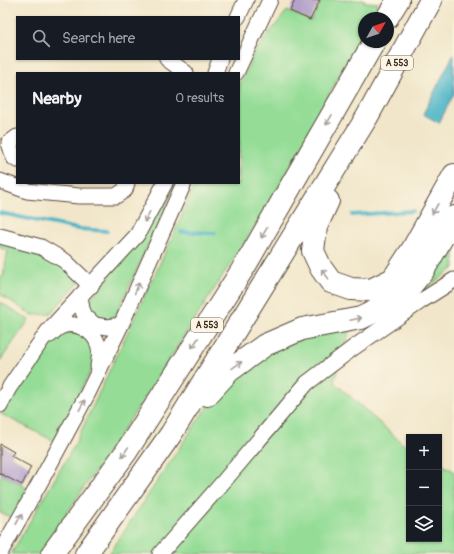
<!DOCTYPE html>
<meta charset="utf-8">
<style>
:root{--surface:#171b24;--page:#242831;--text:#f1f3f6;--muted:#9ea1a6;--line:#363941}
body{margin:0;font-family:Pangolin,sans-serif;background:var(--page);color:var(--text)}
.controls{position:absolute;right:12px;bottom:12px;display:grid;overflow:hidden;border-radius:0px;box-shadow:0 1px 3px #0004}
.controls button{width:36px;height:36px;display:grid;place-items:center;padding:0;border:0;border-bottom:1px solid var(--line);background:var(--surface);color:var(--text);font:20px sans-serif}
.compass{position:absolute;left:358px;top:12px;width:36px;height:36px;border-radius:50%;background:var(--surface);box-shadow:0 1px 3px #0004;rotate:50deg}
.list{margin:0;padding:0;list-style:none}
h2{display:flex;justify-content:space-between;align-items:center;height:52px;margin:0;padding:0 16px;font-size:17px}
h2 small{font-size:13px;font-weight:400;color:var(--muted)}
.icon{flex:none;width:22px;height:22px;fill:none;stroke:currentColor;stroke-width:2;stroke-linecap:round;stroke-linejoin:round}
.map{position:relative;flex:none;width:454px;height:554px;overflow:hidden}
.search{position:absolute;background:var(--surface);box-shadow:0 1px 3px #0004;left:16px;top:16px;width:224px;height:44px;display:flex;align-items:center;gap:10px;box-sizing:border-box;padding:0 14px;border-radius:0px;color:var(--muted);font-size:15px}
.panel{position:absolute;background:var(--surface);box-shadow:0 1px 3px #0004;left:16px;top:72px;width:224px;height:112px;border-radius:0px}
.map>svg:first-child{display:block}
.green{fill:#95dd97;stroke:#68845a}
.water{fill:#4ab4c7;stroke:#426f72}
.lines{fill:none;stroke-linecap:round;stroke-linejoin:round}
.stream{stroke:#4ab4c7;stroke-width:4}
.building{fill:#b3a1cb}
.minor-casing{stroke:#564638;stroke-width:17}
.highway-casing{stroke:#564638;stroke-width:24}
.minor{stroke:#fff;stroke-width:15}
.highway{stroke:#fff;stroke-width:22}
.oneway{stroke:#a79f9a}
.labels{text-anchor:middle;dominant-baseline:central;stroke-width:3.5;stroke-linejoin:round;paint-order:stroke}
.shield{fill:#fcf5e5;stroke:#75675a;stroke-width:1}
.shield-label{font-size:9px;font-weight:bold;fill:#3b2a1e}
</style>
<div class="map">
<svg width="454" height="554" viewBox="0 0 454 554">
<rect width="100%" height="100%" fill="#fcf5e5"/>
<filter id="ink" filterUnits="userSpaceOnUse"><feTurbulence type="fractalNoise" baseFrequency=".025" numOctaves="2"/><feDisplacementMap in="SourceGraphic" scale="8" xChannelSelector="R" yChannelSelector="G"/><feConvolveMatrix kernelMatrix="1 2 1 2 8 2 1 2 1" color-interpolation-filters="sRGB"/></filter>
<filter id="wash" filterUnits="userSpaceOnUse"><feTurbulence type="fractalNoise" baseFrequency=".012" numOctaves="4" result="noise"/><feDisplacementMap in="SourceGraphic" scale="16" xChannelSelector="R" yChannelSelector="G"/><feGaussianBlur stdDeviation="0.9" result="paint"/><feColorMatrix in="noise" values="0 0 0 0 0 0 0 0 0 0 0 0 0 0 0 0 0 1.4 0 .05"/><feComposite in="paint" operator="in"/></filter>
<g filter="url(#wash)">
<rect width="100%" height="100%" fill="#f1e6c9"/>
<path class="green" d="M322 0H365L364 2 378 3 370 18H364V29L295 159 263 213 142 402 39 554H11L74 446 179 223 195 183H239V86L255 51 287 11 311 21Z
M173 183H177L116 314 109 320 100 321C90 313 88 309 93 296L141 237 160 207Z
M454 231V268L421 292Z
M0 239 42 250 80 281 50 314 32 315 0 294V277H3L8 250 0 248Z
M0 302 29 320 0 361Z
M351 325 334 382 403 444 409 448V539H439V463L454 471V554H109L204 411 230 382 259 357 314 333Z
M70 332 84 334 93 345 96 361 54 441 1 414 45 347 56 336 64 333Z
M2 474 30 490 13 518 0 513V477Z"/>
<path class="water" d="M453 55H454V94L439 123 423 114Z"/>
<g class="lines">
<path class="stream" d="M0 213 78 229 107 231
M352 215 413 211
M181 232 215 233"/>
</g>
<g id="blocks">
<path class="building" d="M295 0H320L310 20 290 11Z
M0 444 14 452 11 456 31 467 22 485 1 474 0 475Z"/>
</g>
</g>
<g filter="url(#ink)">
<use href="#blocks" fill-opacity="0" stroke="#564638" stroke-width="1"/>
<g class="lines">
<g class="minor-casing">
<path id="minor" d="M238 17 246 0
M167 59 186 73
M215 73 220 59
M236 73 270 0
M17 137 9 143 14 158 17 160
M0 181 27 191 79 196H116L125 190 127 183
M0 236 41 247 65 261 91 286
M80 296 82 309 85 316 95 325 107 327 121 325
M50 335C53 333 56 329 60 327 74 320 93 330 98 344 101 351 99 360 98 366
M0 405 9 388 48 331 137 235 165 183
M0 553 43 477 88 393 121 325 184 183
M160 554 224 481 307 383 353 348 421 301 454 280"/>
</g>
<g class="highway-casing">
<path id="highway" d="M387 18 398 0
M328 201 316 227 313 251 321 268 331 282 351 289 371 290 393 279 412 250 454 175
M207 395 229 371 265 345 302 329 361 318 400 299 423 271 454 217
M52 554 126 452 246 264 374 42
M86 554 171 434 367 117 431 0"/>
</g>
<use href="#minor" class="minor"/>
<use href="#highway" class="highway"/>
</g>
<defs><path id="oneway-shaft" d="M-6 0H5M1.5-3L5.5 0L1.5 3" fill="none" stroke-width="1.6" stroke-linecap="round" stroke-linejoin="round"/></defs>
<g class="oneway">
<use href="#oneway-shaft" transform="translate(329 120) rotate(120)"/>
<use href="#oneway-shaft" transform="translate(435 209) rotate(119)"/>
<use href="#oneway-shaft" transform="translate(147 217) rotate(118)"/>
<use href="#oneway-shaft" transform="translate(264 233) rotate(120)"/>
<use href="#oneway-shaft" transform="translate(325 274) rotate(-127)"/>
<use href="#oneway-shaft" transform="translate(137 288) rotate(-66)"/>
<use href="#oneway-shaft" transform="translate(356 319) rotate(-12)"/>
<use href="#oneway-shaft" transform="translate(195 343) rotate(123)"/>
<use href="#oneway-shaft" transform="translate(237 365) rotate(-35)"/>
<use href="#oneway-shaft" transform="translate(82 405) rotate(-62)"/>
<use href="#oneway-shaft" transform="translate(125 452) rotate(124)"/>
<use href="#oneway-shaft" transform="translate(19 519) rotate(-61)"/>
</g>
</g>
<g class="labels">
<g class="shield">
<rect x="381" y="56" width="32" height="14" rx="3"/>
<rect x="191" y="318" width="32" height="14" rx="3"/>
</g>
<g class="shield-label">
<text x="397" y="63">A 553</text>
<text x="207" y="325">A 553</text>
</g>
</g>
</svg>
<div class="controls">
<button>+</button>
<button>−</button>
<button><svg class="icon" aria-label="layers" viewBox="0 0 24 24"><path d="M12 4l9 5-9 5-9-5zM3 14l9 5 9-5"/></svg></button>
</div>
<svg class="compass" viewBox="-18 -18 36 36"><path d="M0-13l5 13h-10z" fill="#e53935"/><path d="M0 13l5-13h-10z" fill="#9ea1a6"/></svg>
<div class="search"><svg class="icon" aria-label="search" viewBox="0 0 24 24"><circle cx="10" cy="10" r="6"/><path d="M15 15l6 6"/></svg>Search here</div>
<section class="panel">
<h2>Nearby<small>0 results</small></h2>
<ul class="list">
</ul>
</section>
</div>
